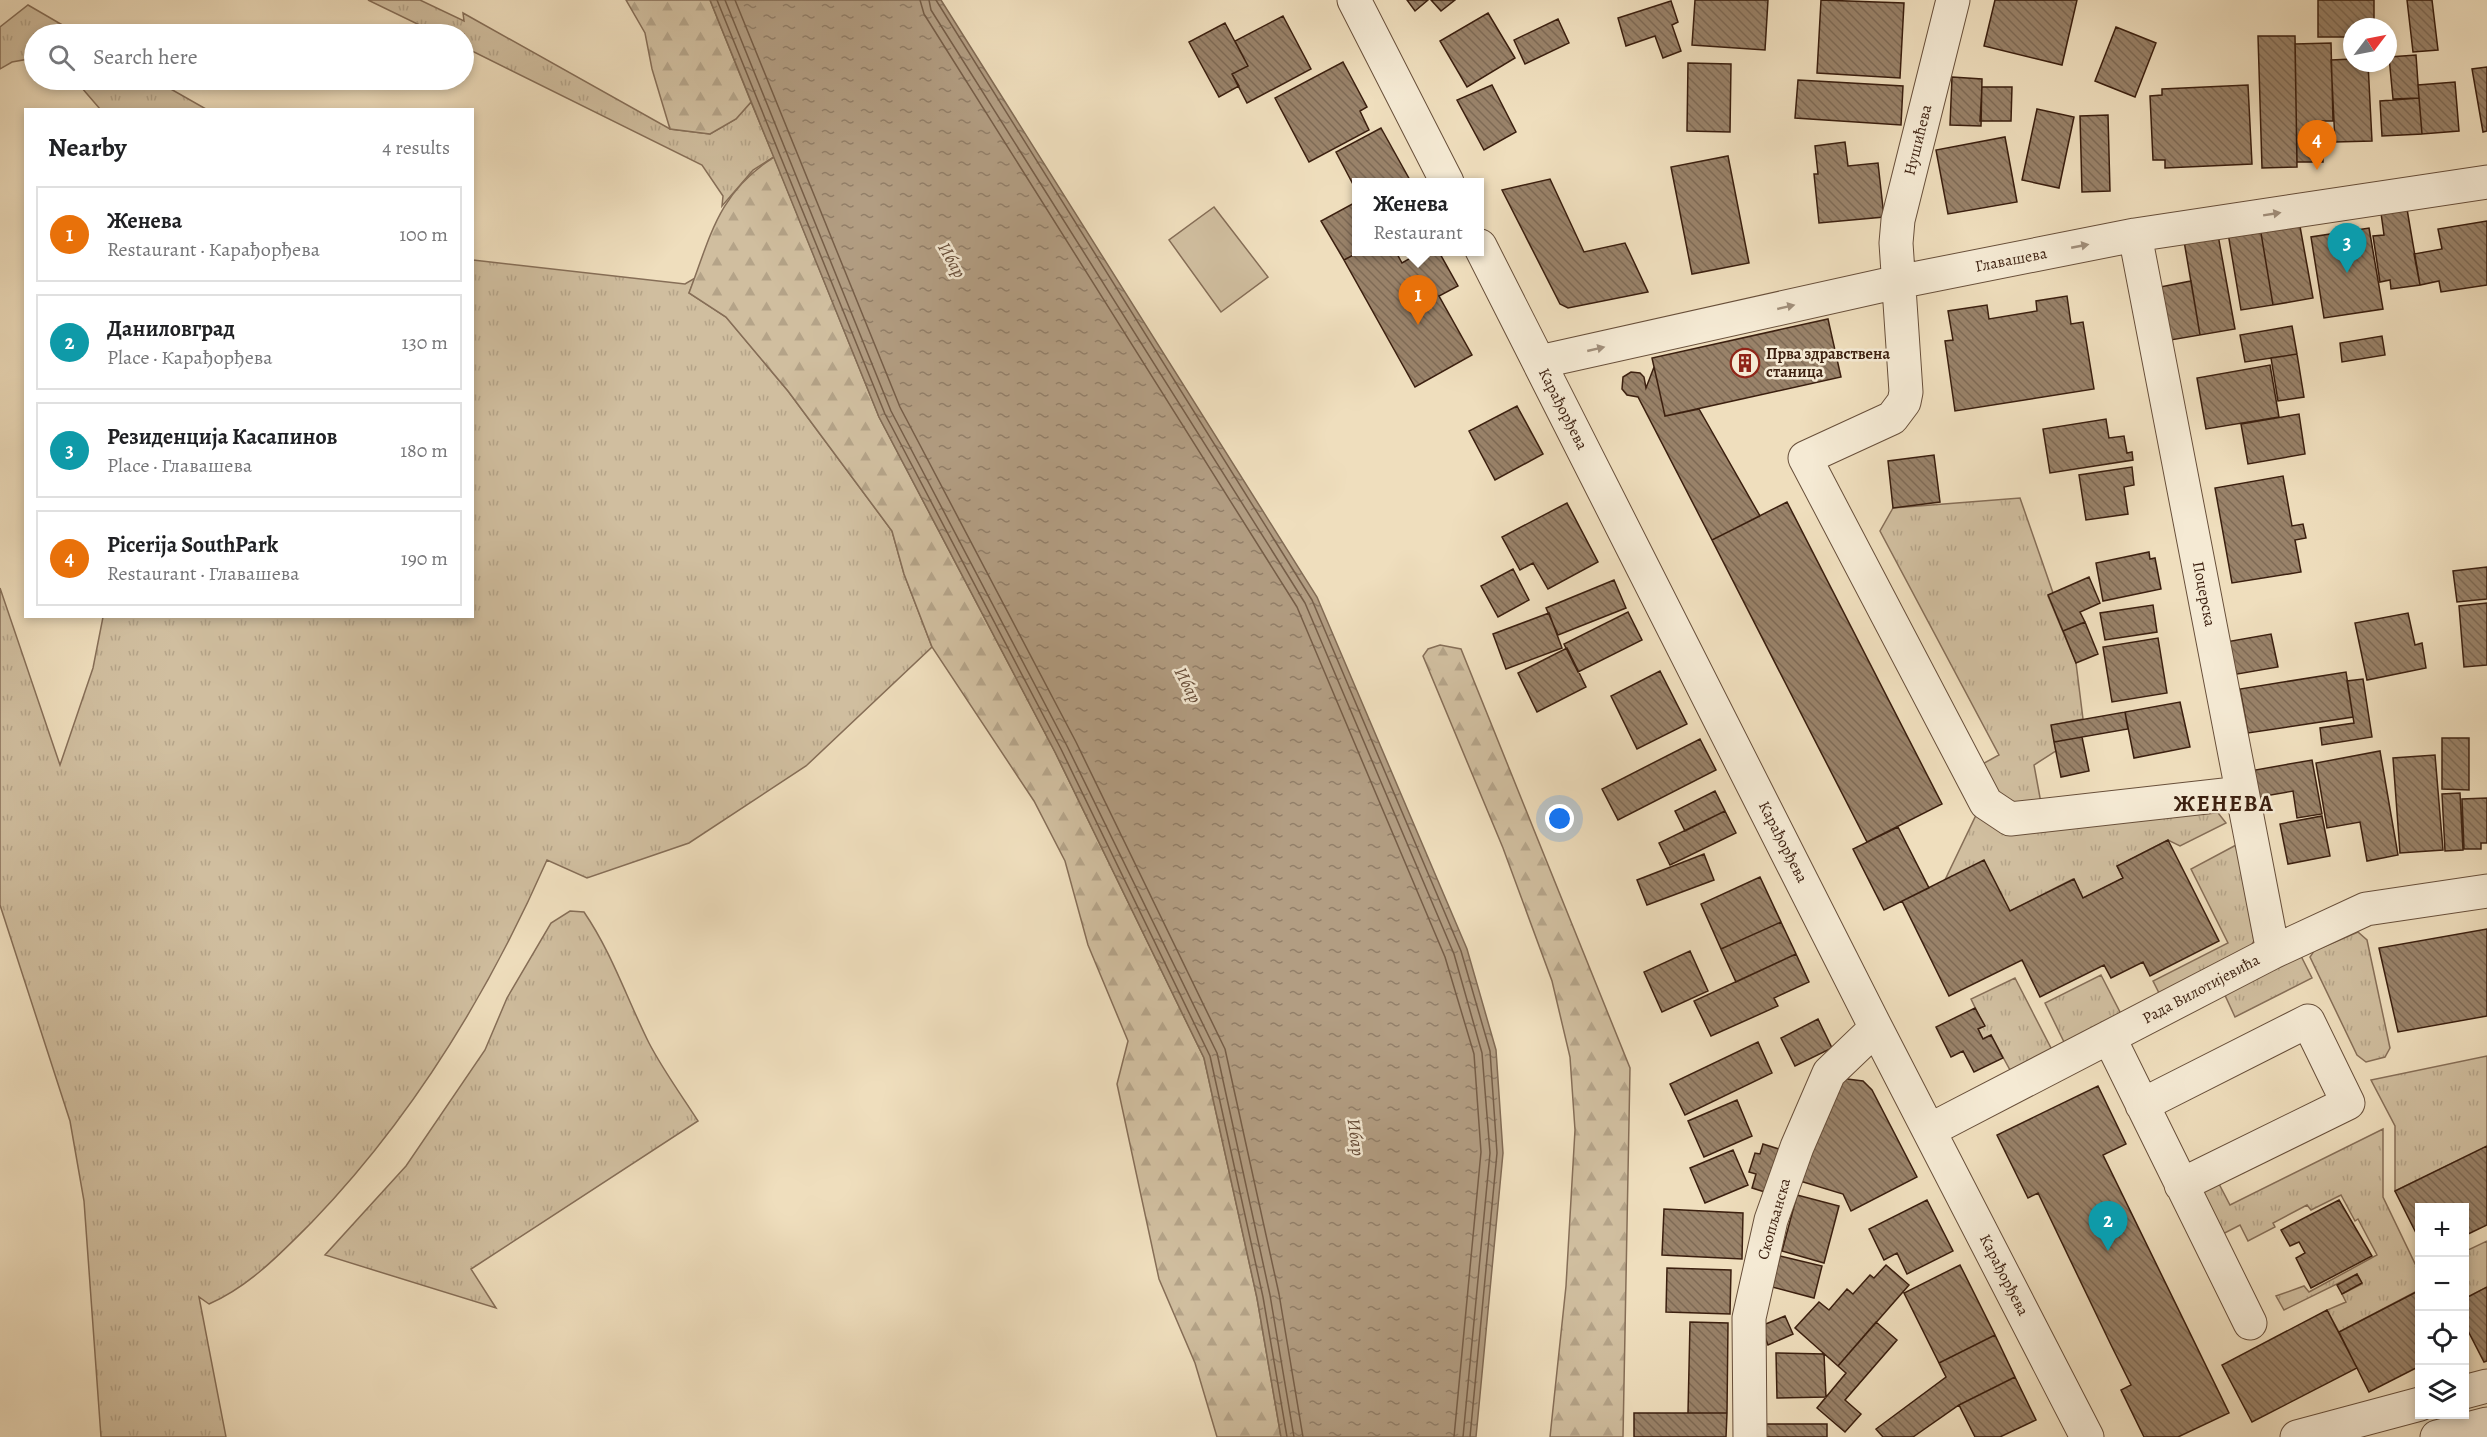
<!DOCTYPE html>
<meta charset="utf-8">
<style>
:root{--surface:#fff;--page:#f6f6f6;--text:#202124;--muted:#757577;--line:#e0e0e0;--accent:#8f2418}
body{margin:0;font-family:Alegreya,serif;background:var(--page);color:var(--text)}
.controls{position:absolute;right:18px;bottom:18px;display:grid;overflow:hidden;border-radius:0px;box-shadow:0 3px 9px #0003}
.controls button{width:54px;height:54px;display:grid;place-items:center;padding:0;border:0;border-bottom:2px solid var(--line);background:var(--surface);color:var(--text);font:30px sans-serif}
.compass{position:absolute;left:2343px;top:18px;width:54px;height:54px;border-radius:50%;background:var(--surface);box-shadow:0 3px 9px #0003;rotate:58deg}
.you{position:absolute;left:1560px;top:819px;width:21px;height:21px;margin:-15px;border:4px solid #fff;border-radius:50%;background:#1a73e8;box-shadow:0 0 0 9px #1a73e833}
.badge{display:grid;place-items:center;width:39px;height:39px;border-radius:50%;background:var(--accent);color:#fff;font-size:20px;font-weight:700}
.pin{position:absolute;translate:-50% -50px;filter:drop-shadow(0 2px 3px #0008)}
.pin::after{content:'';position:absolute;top:32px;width:21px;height:18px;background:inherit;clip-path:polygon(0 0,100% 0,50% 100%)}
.popup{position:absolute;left:1352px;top:178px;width:132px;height:78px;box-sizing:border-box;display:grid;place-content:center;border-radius:0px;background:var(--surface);filter:drop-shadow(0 2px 4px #0005);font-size:20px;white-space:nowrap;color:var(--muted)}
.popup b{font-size:22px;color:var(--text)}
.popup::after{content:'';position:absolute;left:50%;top:100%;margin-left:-12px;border:12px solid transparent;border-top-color:var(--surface)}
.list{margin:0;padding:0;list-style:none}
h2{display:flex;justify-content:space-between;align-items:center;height:78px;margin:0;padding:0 24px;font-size:26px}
h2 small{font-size:20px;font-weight:400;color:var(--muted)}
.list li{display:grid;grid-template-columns:39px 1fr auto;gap:18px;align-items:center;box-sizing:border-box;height:96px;margin:0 12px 12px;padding:0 12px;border:2px solid var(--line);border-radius:0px}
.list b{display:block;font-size:22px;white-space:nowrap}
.list p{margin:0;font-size:20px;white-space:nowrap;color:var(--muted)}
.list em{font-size:20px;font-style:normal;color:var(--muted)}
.icon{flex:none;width:33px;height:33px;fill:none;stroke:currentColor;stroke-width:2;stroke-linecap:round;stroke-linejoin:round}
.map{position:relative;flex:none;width:2487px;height:1437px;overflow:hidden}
.search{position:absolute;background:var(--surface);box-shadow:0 3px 9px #0003;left:24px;top:24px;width:450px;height:66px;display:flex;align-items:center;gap:15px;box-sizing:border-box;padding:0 21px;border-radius:33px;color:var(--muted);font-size:22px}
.panel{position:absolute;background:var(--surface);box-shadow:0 3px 9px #0003;left:24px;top:108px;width:450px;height:510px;border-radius:0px}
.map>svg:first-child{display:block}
.grass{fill:url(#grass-tufts);stroke:#866e57;stroke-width:1.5}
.forest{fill:url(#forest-firs);stroke:#866e57;stroke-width:1.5}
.green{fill:#d0be9f;stroke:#866e57;stroke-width:1.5}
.water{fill:url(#water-ripples);stroke:#826b54;stroke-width:1.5}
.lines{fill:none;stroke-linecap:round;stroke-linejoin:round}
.shore{stroke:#765e48;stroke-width:1.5}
.building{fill:url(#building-back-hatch);stroke:#3b1f0f;stroke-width:1.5}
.minor-casing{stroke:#684f3a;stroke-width:35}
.minor{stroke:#f5ead4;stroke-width:33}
.oneway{fill:#a18f7b}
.labels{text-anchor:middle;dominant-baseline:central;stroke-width:5;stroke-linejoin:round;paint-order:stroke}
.street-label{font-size:16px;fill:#3b1f0f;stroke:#f5ead4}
.poi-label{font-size:16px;font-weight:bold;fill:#3b1f0f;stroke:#f5ead4;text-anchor:start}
.water-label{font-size:18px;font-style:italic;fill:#654b37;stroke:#f5ead4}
.district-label{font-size:22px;font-weight:bold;letter-spacing:1.5px;fill:#3b1f0f;stroke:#f5ead4}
</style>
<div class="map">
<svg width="2487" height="1437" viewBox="0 0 2487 1437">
<defs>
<pattern id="grass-tufts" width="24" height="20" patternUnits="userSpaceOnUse" patternTransform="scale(1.5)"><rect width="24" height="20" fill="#d0be9f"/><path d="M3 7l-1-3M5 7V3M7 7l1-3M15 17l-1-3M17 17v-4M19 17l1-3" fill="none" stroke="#b4a388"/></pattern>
<pattern id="forest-firs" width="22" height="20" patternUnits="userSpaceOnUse" patternTransform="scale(1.5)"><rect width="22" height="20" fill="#d0be9f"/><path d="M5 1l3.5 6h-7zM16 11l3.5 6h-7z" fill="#b4a388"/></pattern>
<pattern id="water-ripples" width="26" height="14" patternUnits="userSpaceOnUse" patternTransform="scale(1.5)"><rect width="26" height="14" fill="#b29d82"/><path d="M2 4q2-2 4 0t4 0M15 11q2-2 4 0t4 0" fill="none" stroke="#927f69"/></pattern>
<pattern id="building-back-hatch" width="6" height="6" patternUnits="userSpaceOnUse" patternTransform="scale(1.5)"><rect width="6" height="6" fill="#998269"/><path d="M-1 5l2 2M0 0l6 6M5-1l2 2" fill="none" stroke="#7e6a55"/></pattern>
</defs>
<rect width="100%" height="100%" fill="#efdebd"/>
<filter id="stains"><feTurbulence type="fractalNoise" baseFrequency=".00333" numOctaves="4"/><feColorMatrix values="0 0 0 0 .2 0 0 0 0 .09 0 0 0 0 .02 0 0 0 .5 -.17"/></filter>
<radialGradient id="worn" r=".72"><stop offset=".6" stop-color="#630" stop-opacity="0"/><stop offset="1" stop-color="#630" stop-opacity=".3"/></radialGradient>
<path class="grass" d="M368 0H420L464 21 463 13 670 129 710 134 736 119 751 102 774 157 753 170 722 206 723 196 702 165 464 47V34H438Z
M28 5 78 34H34V58L12 62 0 69V27Z
M75 80H155L206 109H100Z
M473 260 685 284 695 278 689 293 726 317 788 391 892 531 904 574 932 647 806 766 689 843 587 878 547 860C489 992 412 1118 312 1222 281 1253 250 1286 209 1304L199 1297 226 1437H101L84 1201 70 1121 0 905V588L60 765 93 668 103 617 472 616Z
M2020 498 2053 593 2048 596 2076 663 2083 719 2052 725 2056 751 2034 765 2043 814 2215 809 2226 823 2180 846 2168 840 2117 866 2123 878 2083 898 2073 879 2010 911 1945 880 1977 813V767L1999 755 1880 531 1893 508Z
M2238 844 2254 941 2251 946 2160 995 2153 981 2228 943 2191 869Z
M570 911 584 912C612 953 627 999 649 1043 663 1070 682 1096 698 1121L471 1269 496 1308 325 1255 406 1166 485 1050 507 998 551 923Z
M2358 932 2367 940 2390 1048 2385 1057 2366 1062 2357 1055 2310 957 2314 951Z
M2294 942 2312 978 2235 1017 2218 980Z
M2101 975 2122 1016 2065 1044 2045 1003Z
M2015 978 2052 1050 2010 1070 1991 1035 1983 1039 1978 1029 1984 1026 1971 999Z
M2487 1056V1146L2395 1191V1126L2371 1080Z
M2383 1129V1197L2419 1272V1290L2339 1332 2327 1310 2346 1302 2342 1294 2362 1284 2357 1274 2284 1310 2276 1296 2304 1286 2309 1292 2377 1255 2358 1219 2355 1221 2341 1195 2311 1210 2307 1205 2273 1223 2275 1227 2248 1241 2240 1225 2219 1236 2201 1192 2218 1182 2230 1205Z
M2487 1241V1287L2464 1299V1252Z"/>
<path class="forest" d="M626 0H710L751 102 736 119 710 134 670 129 652 69 645 33Z
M774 157 879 417 1055 752 1204 1058 1257 1298 1281 1437H1217L1195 1363 1159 1279 1117 1084 1128 1041 1088 945 1065 861 1034 801 932 647 904 574 892 531 788 391 726 317 689 293C711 235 718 193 774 157Z
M1440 645 1461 649 1630 1068 1623 1437H1550L1566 1286 1575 1130 1570 1057 1552 981 1503 848 1423 656 1428 649Z"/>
<path class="green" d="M1214 207 1268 277 1221 312 1169 240Z"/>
<path class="water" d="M710 0H941L1317 597 1467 949 1496 1050 1503 1153 1476 1437H1281L1257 1298 1204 1058 1055 752 879 417Z"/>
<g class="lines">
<path class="shore" d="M717 0 885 414 1061 749 1210 1056 1263 1297 1287 1437
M725 0 891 411 1067 746 1217 1053 1270 1295 1294 1437
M735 0 900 407 1076 742 1225 1049 1279 1294 1303 1437
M920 0 924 14 1297 607 1445 957 1474 1054 1481 1152 1454 1437
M929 0 931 10 1305 603 1454 954 1482 1053 1490 1153 1463 1437
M936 0 1312 600 1461 951 1490 1051 1497 1153 1470 1437"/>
</g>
<path class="building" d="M1407 0H1428L1415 11Z
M1431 0H1455L1441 11Z
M1695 0H1768L1765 50 1692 45Z
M1821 0 1904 3 1900 78 1817 73Z
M1995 0H2077L2062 65 1984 46Z
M2318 0H2374V27H2352V37H2318Z
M2407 0H2432L2438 50 2413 52Z
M1671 1 1678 22 1672 25 1681 51 1663 58 1655 36 1626 46 1618 18Z
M1488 13 1515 58 1467 87 1440 41Z
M1283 16 1311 69 1247 103 1232 74 1248 66 1235 41Z
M1558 19 1569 43 1525 64 1514 40Z
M1225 23 1248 66 1232 74 1239 86 1219 97 1189 42Z
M2116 27 2156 43 2135 97 2095 81Z
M2258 36H2295L2297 167 2262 168Z
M2331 43 2333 121H2322L2323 162H2297L2295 44Z
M2416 55 2419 98 2393 99 2389 57Z
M2352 59V63H2368L2372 141 2335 142 2331 60Z
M1343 62 1367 107 1360 111 1369 130 1309 162 1275 98Z
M1688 63 1731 64 1730 132 1687 131Z
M2487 67V131L2483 132 2472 69Z
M1952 77 1982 79 1981 126 1950 125Z
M1798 80 1903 86 1901 125 1795 118Z
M2455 82 2459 131 2422 134 2418 85Z
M1492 85 1516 132 1484 150 1457 100Z
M2248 85 2252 164 2165 168V160H2153L2150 96 2162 95V89Z
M1982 87H2012L2011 121H1980Z
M2419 98 2422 134 2382 136 2380 101Z
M2037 109 2074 117 2059 188 2022 180Z
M2108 115 2110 191 2082 192 2080 116Z
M1381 128 1411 182H1356V190L1336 152Z
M2005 137 2017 202 1948 214 1936 150Z
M1845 142 1848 166 1878 163 1884 217 1819 223 1814 174H1818L1815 146Z
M1728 156 1749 263 1692 274 1671 167Z
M1550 179 1584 252 1625 243 1648 292 1568 308 1560 304 1502 190Z
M1356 202V252H1359L1344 260 1321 221Z
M2407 209 2420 285 2391 289 2390 280 2380 282 2373 236 2384 235 2381 213Z
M2299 221 2313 298 2273 305 2260 227Z
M2487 221V285L2441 292 2439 281 2420 285 2414 254 2442 249 2438 229Z
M2260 227 2273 305 2241 310 2228 233Z
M2369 228 2383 309 2324 318 2311 237Z
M2218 235 2235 329 2200 335 2184 241Z
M1359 252H1396L1402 263 1421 252H1439L1458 286 1439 296 1472 355 1415 387 1344 260Z
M2191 281 2200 335 2165 341 2155 288Z
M2067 296 2071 324 2083 322 2094 389 1955 411 1945 341 1953 340 1948 311 1987 305 1989 319 2037 311 2036 301Z
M1828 319 1841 377 1665 416 1652 358Z
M2292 326 2297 354 2245 362 2240 335Z
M2382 336 2385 355 2342 362 2340 343Z
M2297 354 2304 397 2278 401 2271 358Z
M2270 365 2279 417 2206 429 2197 378Z
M1654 367 1665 416 1699 409 1760 516 1712 540 1638 397 1627 395 1622 389 1623 377 1631 372 1640 373 1644 377 1646 388Z
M1517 406 1543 454 1495 480 1469 431Z
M2299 414 2305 454 2248 464 2241 424Z
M2106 419 2109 438 2124 436 2127 453 2132 452 2133 460 2050 473 2043 429Z
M1934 455 1940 502 1893 508 1888 461Z
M2132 467 2134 485 2124 487 2128 514 2086 520 2079 475Z
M2283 476 2292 526 2303 524 2306 538 2295 540 2301 572 2232 583 2215 488Z
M1787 502 1942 804 1867 842 1712 540Z
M1567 503 1598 562 1548 589 1533 563 1520 570 1502 537Z
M2149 552 2150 559 2155 558 2161 589 2103 601 2096 563Z
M2487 567V599L2457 602 2453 571Z
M1513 569 1529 600 1498 617 1481 586Z
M2089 577 2100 603 2080 612 2085 622 2063 631 2048 595Z
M1614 580 1626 608 1558 635 1546 608Z
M2487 603V665L2464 667 2459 606Z
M2153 605 2157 632 2105 640 2100 613Z
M1628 612 1642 640 1578 672 1564 644Z
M1549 613 1562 648 1506 669 1493 634Z
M2408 613 2415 645 2422 643 2426 668 2367 680 2355 623Z
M2085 622 2098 654 2076 663 2063 631Z
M2271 634 2278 667 2226 676 2220 643Z
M2158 638 2167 693 2112 702 2103 647Z
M1567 648 1586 687 1537 712 1518 673Z
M1660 671 1687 724 1637 749 1611 696Z
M2346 672 2353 717 2248 733 2240 689Z
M2363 679 2372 737 2322 745 2320 728 2354 723 2347 681Z
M2180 702 2190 747 2134 758 2125 712Z
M2125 712 2128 729 2054 742 2051 725Z
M2082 737 2089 771 2061 777 2054 742Z
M2442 738H2469V790L2442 789Z
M1700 739 1716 770 1618 820 1602 789Z
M2380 751 2398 855 2367 861 2360 822 2327 828 2316 763Z
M2435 755 2443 850 2400 853 2393 758Z
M2312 760 2322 814 2297 818 2293 791 2248 799 2244 772Z
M1715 791 1725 811 1685 831 1675 811Z
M2460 793 2463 850 2445 851 2442 794Z
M2487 798V843H2481V849H2464L2462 799Z
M1725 811 1736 833 1670 865 1659 843Z
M2322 816 2330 856 2288 864 2280 824Z
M1898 827 1929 888 1884 910 1853 849Z
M2168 840 2219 941 2150 976 2143 962 2111 978 2104 965 2040 997 2022 960 1949 996 1902 901 1984 860 2010 911 2074 879 2083 898 2123 878 2117 866Z
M1704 854 1714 880 1647 905 1637 880Z
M1760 877 1781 922 1721 949 1701 904Z
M1781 922 1796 954 1736 982 1721 949Z
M2487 929V1016L2398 1032 2379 948Z
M1690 951 1708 991 1662 1012 1644 972Z
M1796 954 1809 982 1774 998 1778 1006 1711 1036 1694 1001Z
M1975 1008 1985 1026 1978 1029 1983 1039 1991 1035 2003 1058 1974 1072 1963 1051 1951 1057 1936 1027Z
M1818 1019 1832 1048 1795 1066 1781 1038Z
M1758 1042 1772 1073 1685 1115 1670 1084Z
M1839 1078 1863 1081 1872 1090 1917 1177 1851 1211 1843 1194 1800 1181Z
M2098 1086 2126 1144 2103 1155 2229 1413 2178 1437H2144L2121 1390 2131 1385 2112 1347 2038 1193 2028 1198 1997 1135Z
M1737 1100 1752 1136 1704 1157 1688 1121Z
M1763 1144 1782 1150 1768 1193 1752 1188 1756 1174 1749 1172 1755 1153 1760 1154Z
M2487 1146V1225L2464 1236V1208H2420V1241L2395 1191Z
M1733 1150 1748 1185 1705 1203 1690 1168Z
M1797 1195 1839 1206 1824 1263 1782 1251Z
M1927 1200 1953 1251 1907 1274 1897 1253 1884 1260 1869 1229Z
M2339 1200 2372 1256 2311 1288 2296 1258 2305 1253 2299 1242 2290 1246 2281 1230Z
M1664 1209 1743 1213 1742 1259 1662 1255Z
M1780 1256 1822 1266 1814 1298 1772 1287Z
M1886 1265 1909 1285 1838 1366 1795 1328 1819 1302 1829 1310 1847 1289 1853 1294 1870 1275 1874 1278Z
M1960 1265 1995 1335 1939 1363 1904 1293Z
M1667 1268 1731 1270 1730 1314 1666 1312Z
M2357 1274 2362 1283 2342 1294 2337 1285Z
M2487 1287V1361L2484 1362 2464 1323V1299Z
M2420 1290V1366L2369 1392 2339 1332Z
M2327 1310 2357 1368 2252 1422 2222 1365Z
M1785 1316 1793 1334 1768 1345 1761 1326Z
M1690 1322 1728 1323 1727 1413H1688Z
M1876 1322 1897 1340 1845 1400 1861 1414 1845 1432 1817 1408 1846 1373 1838 1366Z
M1995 1335 2015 1377 1959 1405 1913 1437H1883L1876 1429 1946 1377 1939 1363Z
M1776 1353 1824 1354 1826 1397 1777 1398Z
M2015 1377 2036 1420 2000 1437H1975L1959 1405Z
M1634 1413H1727L1726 1437H1634Z
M1763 1424H1827V1437H1763Z"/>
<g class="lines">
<g class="minor-casing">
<path id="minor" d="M1354 0 1447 182
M1953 0 1898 220 1896 243 1906 392 1904 402 1892 418 1805 458 1986 803 2010 819 2242 793
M2135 235 2273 952
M1480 246 1876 1028 2087 1437
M1539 362 1898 282 2135 235 2487 182
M2109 1037 2250 1323
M2142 1105 2308 1021 2348 1103 2181 1185
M1930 1130 2273 952 2366 909 2487 891
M2464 1392 2487 1386
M1750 1437 1749 1318 1771 1220 1797 1147 1829 1073 1876 1028
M2297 1437 2420 1404
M2437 1437 2487 1424"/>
</g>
<use href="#minor" class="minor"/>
</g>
<defs><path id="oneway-solid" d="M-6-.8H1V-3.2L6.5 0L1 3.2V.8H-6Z" transform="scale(1.5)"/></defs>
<g class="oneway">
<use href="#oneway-solid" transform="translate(2272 214) rotate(-9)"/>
<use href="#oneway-solid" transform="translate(2080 246) rotate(-11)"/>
<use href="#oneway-solid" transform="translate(1786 307) rotate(-13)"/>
<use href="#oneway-solid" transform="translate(1596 349) rotate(-13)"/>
</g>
<defs>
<g id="building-ring" transform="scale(1.5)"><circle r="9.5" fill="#f5ead4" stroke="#8f2418" stroke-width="1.5"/><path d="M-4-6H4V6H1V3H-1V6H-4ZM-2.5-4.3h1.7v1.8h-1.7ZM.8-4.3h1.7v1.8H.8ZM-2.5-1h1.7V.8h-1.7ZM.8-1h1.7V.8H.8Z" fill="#8f2418"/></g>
</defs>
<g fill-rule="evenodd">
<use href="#building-ring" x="1745" y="363"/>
</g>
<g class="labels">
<g class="street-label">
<text transform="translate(1918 140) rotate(-76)">Нушићева</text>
<text transform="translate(2011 260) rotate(-11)">Главашева</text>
<text transform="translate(1563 409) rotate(63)">Карађорђева</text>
<text transform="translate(2204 594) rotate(79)">Поцерска</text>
<text transform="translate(1783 842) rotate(63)">Карађорђева</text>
<text transform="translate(2201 989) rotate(-28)">Рада Вилотијевића</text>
<text transform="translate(1774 1219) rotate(-74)">Скопљанска</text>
<text transform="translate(2004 1275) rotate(63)">Карађорђева</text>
</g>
<g class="poi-label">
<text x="1766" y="354">Прва здравствена<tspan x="1766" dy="18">станица</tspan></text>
</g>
<g class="water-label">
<text transform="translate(952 260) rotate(60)">Ибар</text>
<text transform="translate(1188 685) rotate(63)">Ибар</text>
<text transform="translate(1356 1137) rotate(82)">Ибар</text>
</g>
<g class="district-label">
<text x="2224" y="804">ЖЕНЕВА</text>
</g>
</g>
<rect width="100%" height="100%" filter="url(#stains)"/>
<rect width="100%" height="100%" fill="url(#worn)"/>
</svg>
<div class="controls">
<button>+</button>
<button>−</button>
<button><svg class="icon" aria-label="locate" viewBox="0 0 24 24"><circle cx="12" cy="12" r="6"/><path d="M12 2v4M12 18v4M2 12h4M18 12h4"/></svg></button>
<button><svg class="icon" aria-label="layers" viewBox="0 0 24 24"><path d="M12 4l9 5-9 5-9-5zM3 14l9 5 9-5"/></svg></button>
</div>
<svg class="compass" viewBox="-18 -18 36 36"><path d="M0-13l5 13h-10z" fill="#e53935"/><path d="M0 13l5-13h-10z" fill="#757577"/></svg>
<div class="you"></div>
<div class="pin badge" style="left:1418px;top:325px;background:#e8710a">1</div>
<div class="popup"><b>Женева</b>Restaurant</div>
<div class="pin badge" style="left:2108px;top:1251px;background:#0f9aa8">2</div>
<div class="pin badge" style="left:2347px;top:273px;background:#0f9aa8">3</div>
<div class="pin badge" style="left:2317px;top:170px;background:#e8710a">4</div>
<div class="search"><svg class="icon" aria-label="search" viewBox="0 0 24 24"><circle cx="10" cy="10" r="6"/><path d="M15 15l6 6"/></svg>Search here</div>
<section class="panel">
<h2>Nearby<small>4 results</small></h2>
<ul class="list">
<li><span class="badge" style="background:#e8710a">1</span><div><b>Женева</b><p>Restaurant · Карађорђева</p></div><em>100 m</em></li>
<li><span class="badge" style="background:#0f9aa8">2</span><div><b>Даниловград</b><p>Place · Карађорђева</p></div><em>130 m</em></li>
<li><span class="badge" style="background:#0f9aa8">3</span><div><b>Резиденција Касапинов</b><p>Place · Главашева</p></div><em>180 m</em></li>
<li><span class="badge" style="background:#e8710a">4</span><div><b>Picerija SouthPark</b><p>Restaurant · Главашева</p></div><em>190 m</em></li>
</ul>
</section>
</div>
